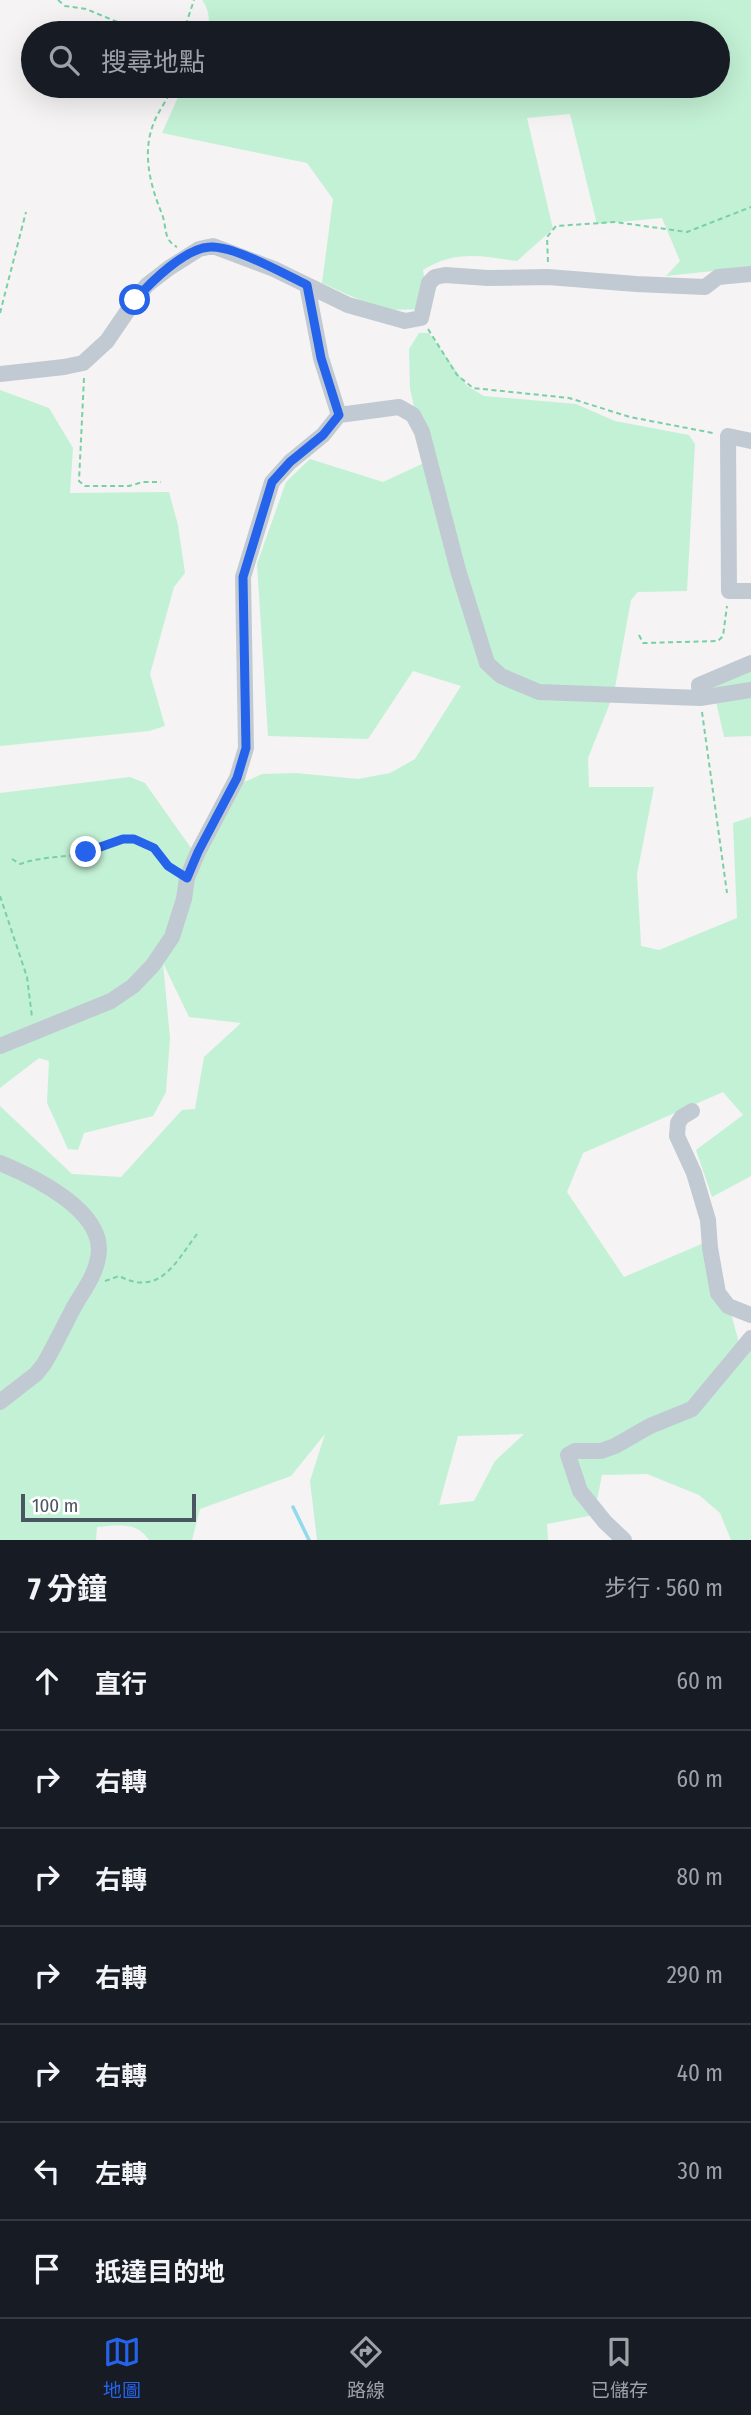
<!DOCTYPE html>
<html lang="zh-TW">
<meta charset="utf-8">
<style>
:root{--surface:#171b24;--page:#242831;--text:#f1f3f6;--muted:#9ea1a6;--line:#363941;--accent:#2563eb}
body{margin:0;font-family:"Fira Sans Condensed","Noto Sans TC",sans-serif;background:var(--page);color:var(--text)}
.scale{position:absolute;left:21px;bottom:18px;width:175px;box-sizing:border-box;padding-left:7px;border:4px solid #4a5661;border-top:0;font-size:19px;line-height:24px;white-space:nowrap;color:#4a5661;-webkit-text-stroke:5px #fff;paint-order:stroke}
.stop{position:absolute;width:21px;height:21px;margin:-16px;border:5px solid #2563eb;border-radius:50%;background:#fff}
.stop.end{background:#2563eb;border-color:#fff;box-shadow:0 2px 7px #0008}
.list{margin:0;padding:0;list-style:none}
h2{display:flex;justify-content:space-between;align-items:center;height:91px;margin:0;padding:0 28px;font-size:30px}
h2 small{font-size:23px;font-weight:400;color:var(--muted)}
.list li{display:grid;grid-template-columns:46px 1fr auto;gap:21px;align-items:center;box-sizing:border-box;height:98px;padding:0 28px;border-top:2px solid var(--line)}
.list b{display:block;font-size:26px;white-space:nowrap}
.list em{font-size:23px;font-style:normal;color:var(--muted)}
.icon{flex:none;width:38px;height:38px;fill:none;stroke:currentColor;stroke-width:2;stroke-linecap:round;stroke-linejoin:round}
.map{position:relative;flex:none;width:751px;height:1540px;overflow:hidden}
.search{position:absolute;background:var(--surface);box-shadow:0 7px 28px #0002;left:21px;right:21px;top:21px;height:77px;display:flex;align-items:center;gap:18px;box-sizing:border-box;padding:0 24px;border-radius:38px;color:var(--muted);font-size:26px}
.sheet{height:777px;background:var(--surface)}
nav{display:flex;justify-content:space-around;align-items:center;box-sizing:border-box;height:98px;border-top:2px solid var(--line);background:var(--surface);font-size:19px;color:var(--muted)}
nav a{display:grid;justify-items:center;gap:4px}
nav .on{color:var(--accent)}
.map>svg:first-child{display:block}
.green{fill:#c3f1d5;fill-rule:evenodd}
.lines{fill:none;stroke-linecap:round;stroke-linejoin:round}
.stream{stroke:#90daee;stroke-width:3.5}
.path{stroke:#7ad0a6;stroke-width:2;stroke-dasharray:5 3.5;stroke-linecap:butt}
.minor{stroke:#c1cad2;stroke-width:16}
.route{stroke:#2563eb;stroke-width:9}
</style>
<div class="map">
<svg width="751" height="1540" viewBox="0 0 751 1540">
<rect width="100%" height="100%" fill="#f5f3f3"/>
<path class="green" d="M202 0H751V267L666 276 680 261 662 218 597 224 570 114 527 118 553 229 517 261C480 256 456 250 423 270L429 309 382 310 322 283 333 199 307 163 162 133 183 86H718V33H206C211 22 209 9 202 0Z
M419 333H429L467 386 484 396 576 404 615 421 689 435 695 444 687 591 638 592 631 600 614 693 588 758 589 787H654L637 874 641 946 659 950 737 918 733 823 751 817V1176L712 1197 696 1150 743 1115 723 1092 583 1153 567 1192 624 1277 711 1240 739 1343 751 1338V1540H731L720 1513 699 1495 647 1474 602 1475 594 1515 547 1524 548 1540H317L310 1481 325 1434 291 1476 200 1509 192 1540H149C137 1521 117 1525 97 1527L96 1540H0V1106L72 1174 121 1177 182 1110 195 1109 204 1057 241 1023 189 1017 163 963 170 1038 166 1092 153 1116 84 1133 78 1150 68 1149 47 1103 49 1061 39 1058 0 1088V793L130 777 145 783 191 848H207L238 785 262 774 296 773 358 779 390 773 415 759 461 686 413 671 368 739 268 736 257 564 286 482 310 459 383 482 426 462 410 388 409 349ZM524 1434 495 1461 474 1501 439 1505 458 1436Z
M0 390 49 408 73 448 70 493 169 492 178 525 185 573 174 587 150 674 165 726 149 731 0 746Z
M751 667V736L724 737 713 688Z"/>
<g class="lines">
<path class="stream" d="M293 1507 309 1540"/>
<path class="path" d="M58 0 65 6 86 9 144 33
M183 33 194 0
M171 86C169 99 160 108 155 120 141 151 150 185 162 214 167 227 163 240 177 247
M548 262 547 237 556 226 615 222 687 232 751 207
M0 313 26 212
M428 329 457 375 473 388 569 398 630 417 713 433
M84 378 79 481 85 486H129L143 482H161
M639 635 643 643 718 641 723 636 727 606
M702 712 727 893
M12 859 20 864C42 856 63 858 85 853 101 849 121 834 137 840 156 847 159 860 175 870
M0 896 27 977 32 1017
M105 1281 119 1276C160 1297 175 1263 197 1234"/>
<path class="minor" d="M0 374 64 367 83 363 107 341 135 300 147 285 169 268 199 249 213 246 274 269 348 305 405 321 421 318 429 283 435 277 445 275 488 278 548 277 636 284 705 287 718 277 751 274
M339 415 399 407 413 415 422 432 458 570 487 663 501 676 539 692 700 698 751 690
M751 441 728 436 729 591H751
M700 698 699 685 751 663
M0 1046 111 1001 133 986 153 965 172 937 184 899 187 878 198 852 237 778 246 748 243 577 272 482 290 462 323 435 339 415 321 358 307 285
M692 1111 682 1117 678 1123 677 1136 694 1173 708 1220 710 1248 718 1293 728 1306 751 1315
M0 1163C34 1177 108 1212 98 1258 95 1276 83 1291 74 1307 64 1326 55 1345 44 1364L36 1374 0 1402
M624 1540 605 1522 580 1491 568 1455 575 1451H601L615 1446 650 1426 692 1409 751 1338"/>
</g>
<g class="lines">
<path class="route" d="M86 852 123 839H134L154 848 168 866 187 878 198 852 237 778 246 748 243 577 272 482 290 462 323 435 339 415 321 358 307 285C286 275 233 245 210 247 185 248 151 282 135 300"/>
</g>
</svg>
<div class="scale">100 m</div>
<div class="stop" style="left:135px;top:300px"></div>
<div class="stop end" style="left:86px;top:852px"></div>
<div class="search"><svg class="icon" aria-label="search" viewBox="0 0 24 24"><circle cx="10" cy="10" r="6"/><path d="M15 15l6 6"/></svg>搜尋地點</div>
</div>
<section class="sheet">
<h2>7 分鐘<small>步行 · 560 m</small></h2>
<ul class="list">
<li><svg class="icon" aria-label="ahead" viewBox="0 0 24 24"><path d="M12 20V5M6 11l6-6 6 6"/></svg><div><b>直行</b></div><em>60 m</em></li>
<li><svg class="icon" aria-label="right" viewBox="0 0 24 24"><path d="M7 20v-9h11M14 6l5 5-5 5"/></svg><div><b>右轉</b></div><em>60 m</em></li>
<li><svg class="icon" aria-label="right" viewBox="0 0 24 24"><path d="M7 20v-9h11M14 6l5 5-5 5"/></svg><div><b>右轉</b></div><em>80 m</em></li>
<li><svg class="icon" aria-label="right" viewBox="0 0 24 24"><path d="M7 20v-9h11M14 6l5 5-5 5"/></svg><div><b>右轉</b></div><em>290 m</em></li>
<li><svg class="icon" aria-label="right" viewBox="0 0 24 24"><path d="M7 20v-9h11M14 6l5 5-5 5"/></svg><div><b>右轉</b></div><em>40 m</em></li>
<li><svg class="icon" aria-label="left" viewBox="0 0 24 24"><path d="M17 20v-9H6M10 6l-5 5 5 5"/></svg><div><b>左轉</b></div><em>30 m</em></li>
<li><svg class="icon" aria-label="arrive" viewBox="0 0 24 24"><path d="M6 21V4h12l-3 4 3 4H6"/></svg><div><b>抵達目的地</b></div></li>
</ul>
</section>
<nav>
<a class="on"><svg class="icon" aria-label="map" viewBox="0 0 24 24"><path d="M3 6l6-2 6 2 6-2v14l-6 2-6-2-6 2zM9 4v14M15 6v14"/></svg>地圖</a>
<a><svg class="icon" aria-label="directions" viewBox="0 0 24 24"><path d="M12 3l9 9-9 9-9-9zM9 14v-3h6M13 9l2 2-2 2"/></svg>路線</a>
<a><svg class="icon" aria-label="saved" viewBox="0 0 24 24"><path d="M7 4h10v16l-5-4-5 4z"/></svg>已儲存</a>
</nav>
